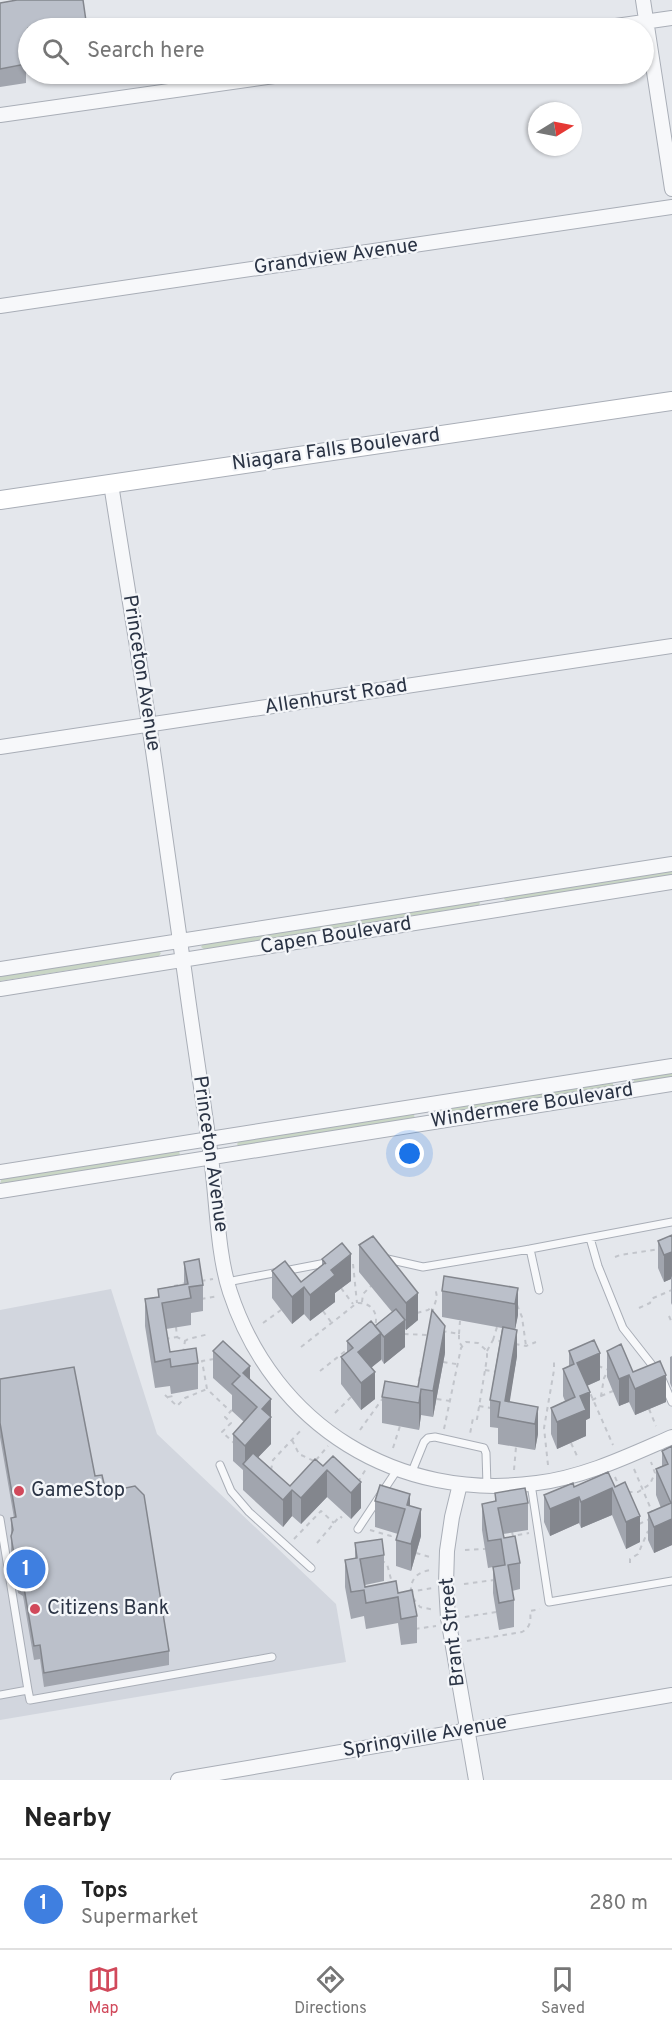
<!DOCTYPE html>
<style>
:root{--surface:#fff;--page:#f2f2f2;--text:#222;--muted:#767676;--line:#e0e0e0;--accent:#d1495b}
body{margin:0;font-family:Overpass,sans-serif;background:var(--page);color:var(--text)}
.compass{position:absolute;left:528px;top:102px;width:54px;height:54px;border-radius:50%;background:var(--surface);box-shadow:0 2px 4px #0004;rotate:80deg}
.you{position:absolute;left:410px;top:1154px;width:21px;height:21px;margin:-15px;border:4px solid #fff;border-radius:50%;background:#1a73e8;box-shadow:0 0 0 9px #1a73e833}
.badge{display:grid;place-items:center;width:39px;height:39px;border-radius:50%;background:var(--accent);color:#fff;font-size:20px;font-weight:700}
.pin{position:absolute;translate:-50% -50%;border:3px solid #fff;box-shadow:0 2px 6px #0006}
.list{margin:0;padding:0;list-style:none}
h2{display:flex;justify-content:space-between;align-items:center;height:78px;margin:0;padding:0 24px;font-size:26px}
h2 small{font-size:20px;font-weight:400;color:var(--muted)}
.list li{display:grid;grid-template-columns:39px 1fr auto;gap:18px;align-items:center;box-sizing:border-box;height:90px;padding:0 24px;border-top:2px solid var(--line)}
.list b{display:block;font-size:22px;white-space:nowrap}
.list p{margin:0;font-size:20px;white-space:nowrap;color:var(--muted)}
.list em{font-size:20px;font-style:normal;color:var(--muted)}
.icon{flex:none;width:33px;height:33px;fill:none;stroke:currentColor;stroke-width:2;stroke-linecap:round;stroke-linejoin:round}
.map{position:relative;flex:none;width:672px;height:1780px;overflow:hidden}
.search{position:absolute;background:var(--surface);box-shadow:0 2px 4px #0004;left:18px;right:18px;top:18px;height:66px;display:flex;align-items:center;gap:15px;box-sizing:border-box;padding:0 21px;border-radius:33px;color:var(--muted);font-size:22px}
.sheet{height:168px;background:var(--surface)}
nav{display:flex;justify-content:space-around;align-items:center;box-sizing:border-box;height:84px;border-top:2px solid var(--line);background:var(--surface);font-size:16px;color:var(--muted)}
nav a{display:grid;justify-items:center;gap:3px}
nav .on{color:var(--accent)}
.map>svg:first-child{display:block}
.built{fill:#d2d6de}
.green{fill:#c9d6c5}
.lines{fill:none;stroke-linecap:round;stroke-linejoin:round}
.lane-casing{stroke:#a9aeb7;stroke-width:9}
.street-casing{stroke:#a9aeb7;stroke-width:16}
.secondary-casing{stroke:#a9aeb7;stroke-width:20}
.path{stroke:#c2c5cb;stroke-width:2;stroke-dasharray:4.5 4.5;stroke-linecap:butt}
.lane{stroke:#f7f8fa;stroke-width:7}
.street{stroke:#f7f8fa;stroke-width:14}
.secondary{stroke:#fff;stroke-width:18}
.wall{fill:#a1a5ae}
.shaded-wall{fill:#83868d}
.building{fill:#bbc0ca;stroke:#83868d;stroke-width:1.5}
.poi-dot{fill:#d1495b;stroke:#f4f6f9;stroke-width:2}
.labels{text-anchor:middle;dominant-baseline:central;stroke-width:4.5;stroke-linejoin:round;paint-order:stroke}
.street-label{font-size:20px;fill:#2b3445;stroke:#f4f6f9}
.poi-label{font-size:20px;fill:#2b3445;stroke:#f4f6f9;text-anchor:start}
</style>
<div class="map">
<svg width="672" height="1780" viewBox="0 0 672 1780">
<rect width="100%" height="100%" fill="#e4e7ec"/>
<path class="built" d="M111 1289 157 1434 336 1604 346 1662 0 1720V1310Z"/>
<path class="green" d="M672 870V875L507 901 504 899 505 896Z
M478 900 480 903 479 905 204 949 201 947 203 944Z
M158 951 161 953 159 956 0 981V976Z
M672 1072V1080L634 1084 633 1083 635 1078Z
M610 1082 613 1083V1088L436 1116 435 1114 438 1109Z
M411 1113 414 1114 415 1120 239 1147 237 1144 240 1140Z
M179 1150 180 1156 0 1184 2 1177Z"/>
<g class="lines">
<g class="lane-casing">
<path id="lane" d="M590 1238 598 1266 623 1328 656 1370
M530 1249 672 1222
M383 1258 423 1267 530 1249 539 1290
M227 1282 331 1262
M662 1379 672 1402
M220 1465 231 1491 249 1512 311 1568
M411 1474 424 1442 428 1438 435 1437 484 1448 486 1453 487 1486
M531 1484 549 1602 672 1581
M0 1519 28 1690 0 1695
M358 1529 397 1470
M28 1690 30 1700 272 1657"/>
</g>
<g class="street-casing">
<path id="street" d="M643 0 672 189
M602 28 672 18
M0 115 288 74
M0 306 672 207
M111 484C127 587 145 690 159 793 168 854 176 915 185 976 193 1036 203 1097 211 1158 217 1199 217 1253 230 1292 274 1426 398 1502 537 1483 585 1477 628 1456 672 1437
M0 747 672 646
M0 969 672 864
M0 989 672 882
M0 1172 672 1066
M0 1191 672 1084
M460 1484 452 1517 447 1551 446 1584 448 1618 476 1780
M178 1780 672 1695"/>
</g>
<g class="secondary-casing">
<path id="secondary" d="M0 500 672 401"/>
</g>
<path class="path" d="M615 1257 620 1255 660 1249
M353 1264 357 1303
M201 1281 213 1279
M174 1286 186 1283
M341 1288 353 1304
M201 1299 218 1296
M362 1302 363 1294 371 1286
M517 1305 522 1317 526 1346
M639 1308 650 1303 651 1299 672 1290
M323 1311 331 1322
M417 1313 428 1310 433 1306
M432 1313 437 1297 435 1287
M669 1316 672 1323
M263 1323 281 1310
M176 1327 177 1337 185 1341 188 1339 209 1334
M442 1331 459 1334V1342L462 1346
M404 1334 428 1335
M459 1334 460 1321
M165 1339 177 1337
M493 1340 497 1327
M515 1344 526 1346 536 1342
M301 1347 357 1303C371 1302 379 1313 375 1326
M487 1351 493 1340 501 1341
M183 1353 185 1341
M214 1359 202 1361 207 1389 230 1411
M443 1362 456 1364
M598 1366 609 1370
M485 1370 497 1372
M320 1371 348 1349
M587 1386 613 1445
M417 1390 422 1363
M165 1395 177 1406 185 1398 207 1389
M601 1396 613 1391
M168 1397 173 1396V1394
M437 1399 450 1401
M592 1400 601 1396 604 1378 608 1371
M479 1406 491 1408
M649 1409 656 1426
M232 1410 225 1417 231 1423 222 1432 234 1443
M335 1413 351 1397
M444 1429 461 1348 466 1342 478 1343 487 1351V1358L477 1419 473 1418 470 1434
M360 1430 383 1398
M292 1440 299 1454 314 1461
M571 1443 578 1458
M393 1448 400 1426
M316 1460 328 1446
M548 1465 544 1428 554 1370V1360
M634 1469 653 1514
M271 1470 273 1460 303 1428
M514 1470 516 1447
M615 1477 619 1486
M358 1482 366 1469
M628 1492H638L650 1484 655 1473 651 1462
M639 1524 650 1519
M370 1530 391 1536 395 1533
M512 1532 513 1536 529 1533
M294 1539 321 1511 334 1523
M317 1543 340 1516 342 1518
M465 1550 485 1549
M416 1553 433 1558
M381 1560 387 1564 392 1583
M630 1563V1559L638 1554 648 1531
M464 1584 494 1580
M409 1592 433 1588
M411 1592C410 1578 419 1571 432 1570
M413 1598 420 1607 435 1610
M465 1617 496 1612
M415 1629 436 1626
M467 1641 522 1632C531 1627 531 1620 530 1611L540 1609"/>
<use href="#lane" class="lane"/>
<use href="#street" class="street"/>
<use href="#secondary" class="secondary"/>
</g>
<path class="wall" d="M0 3 28 28V68L26 69V83L0 87Z
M672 1235V1305L671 1303V1279L664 1282 658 1268V1241Z
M373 1236 418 1320 406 1330 405 1329V1347L384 1364 381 1359 371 1368 375 1399 361 1410 341 1384V1357L347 1353V1341L375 1326 392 1312 359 1272V1245Z
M322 1259 351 1281 335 1293V1302L310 1321 304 1314 292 1324 272 1298V1271L301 1282 322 1265Z
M184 1262 203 1285V1311L191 1313V1325L166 1329 170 1352 198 1363V1389L171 1394 170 1386 155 1388 145 1326V1299L158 1297V1289L184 1284Z
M518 1288V1315L515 1329 517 1356 509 1402 538 1407V1434L535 1450 498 1444V1428L490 1427V1400L502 1328 442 1317V1291Z
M213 1351 250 1380 271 1399V1444L258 1457 290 1486 323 1466 333 1456 361 1508 351 1519 327 1497 301 1524 292 1516 283 1527 243 1490V1470L233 1461V1434L244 1422 232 1411V1395L213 1378Z
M569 1351 600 1380 587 1386 590 1418 586 1420V1436L557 1449 551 1434V1408L565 1401 563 1396V1369L569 1367Z
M607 1351 633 1372 666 1402 635 1415 629 1402 619 1406 607 1377Z
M445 1353 433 1417 421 1415 419 1430 382 1423V1397L418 1387Z
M672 1356V1388L670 1383V1357Z
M0 1379 95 1476 106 1492 169 1651V1665L44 1687 40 1659 34 1660 23 1596 18 1593 11 1550V1518H14L0 1437Z
M672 1446V1545L654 1553 648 1540V1513L661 1508 656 1495V1469L662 1466V1451Z
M608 1472 640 1542 626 1549 612 1515 581 1528 579 1523 550 1536 544 1522V1495L574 1487Z
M495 1493 528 1503V1530L503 1534 504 1538 520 1563V1589L512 1591 514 1600V1627L499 1630 493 1593V1567L488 1568 482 1530V1504L495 1501Z
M375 1501 410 1506 421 1536 411 1571 396 1566V1540L398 1534 375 1527Z
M355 1543 384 1555V1581L365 1585V1587L398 1593 417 1616V1643L401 1645 398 1623 366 1629 364 1616 351 1619 345 1587V1560L355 1558Z"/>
<path class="shaded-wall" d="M672 1252V1278L671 1276V1279L664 1282V1255Z
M351 1254V1281L335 1293V1302L310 1321V1295L331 1270Z
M304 1287V1314L292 1324V1297Z
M518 1288V1315L515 1330V1304Z
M418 1293V1320L406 1330V1303Z
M405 1320V1347L384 1364V1337Z
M445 1326V1353L433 1417V1391Z
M517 1330V1356L507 1419 505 1401Z
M381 1333V1360L358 1378V1352Z
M600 1353V1380L577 1390V1363Z
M250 1366V1392L243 1373Z
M375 1372V1399L361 1410V1383Z
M629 1375V1402L619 1406V1379Z
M666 1375V1402L635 1415V1389Z
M421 1389V1415L419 1430V1403Z
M590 1392V1418L586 1420V1436L557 1449V1422L580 1396Z
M271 1399V1444L248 1468 245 1465V1446L262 1409Z
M538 1407V1434L535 1450V1424Z
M327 1470V1497L301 1524V1498Z
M361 1482V1508L351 1519V1493Z
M612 1488V1515L581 1528V1502Z
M292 1490V1516L283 1527V1500Z
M410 1494V1521L407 1505Z
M579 1497V1523L550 1536V1509Z
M421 1509V1536L411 1571V1544Z
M640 1516V1542L626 1549V1522Z
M672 1519V1545L654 1553V1527Z"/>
<path class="building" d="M17 0H83L87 28H28V49L24 50 26 64 0 69V3Z
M672 1235V1252L664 1255 658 1241Z
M373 1236 418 1293 406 1303 359 1245Z
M342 1243 351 1254 331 1270 335 1275 310 1295 304 1287 292 1297 272 1271 285 1261 301 1282 325 1263 326 1264 322 1259Z
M199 1259 203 1285 189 1287 191 1298 162 1303 170 1352 196 1348 198 1363 171 1367 170 1359 155 1362 145 1299 159 1297 158 1289 188 1284 184 1262Z
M444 1276 518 1288 515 1304 442 1291Z
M396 1309 405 1320 384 1337 375 1326Z
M432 1310 445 1326 433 1391 421 1389 419 1403 382 1397 385 1381 418 1387Z
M371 1321 381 1333 358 1352 375 1372 361 1383 341 1357 353 1348 347 1341Z
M503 1327 517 1330 505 1401 538 1407 535 1424 498 1417 500 1402 490 1400Z
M594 1340 600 1353 577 1363 590 1392 580 1396 586 1410 557 1422 551 1408 575 1397 563 1369 574 1364 569 1351Z
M223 1341 250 1366 243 1373 271 1399 262 1409 271 1417 245 1446 233 1434 257 1407 232 1384 240 1376 213 1351Z
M621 1344 633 1372 660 1361 666 1375 635 1389 629 1375 619 1379 607 1351Z
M74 1367 95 1476 102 1475 106 1492 135 1486 144 1495 169 1651 44 1673 40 1645 34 1646 23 1582 18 1578 11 1536 13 1530 11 1518 16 1517 0 1423V1379Z
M672 1446V1519L654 1527 648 1513 671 1503 656 1469 668 1464 662 1451Z
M253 1453 290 1486 315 1459 323 1466 333 1456 361 1482 351 1493 327 1470 301 1498 292 1490 283 1500 243 1464Z
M608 1472 615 1487 625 1482 640 1516 626 1522 612 1488 581 1502 579 1497 550 1509 544 1495 573 1483 574 1487Z
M380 1485 410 1494 407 1505 421 1509 411 1544 396 1540 405 1509 375 1501Z
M525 1488 528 1503 498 1508 504 1538 515 1536 520 1563 508 1565 514 1600 499 1603 493 1567 505 1565 501 1539 488 1541 482 1504 496 1501 495 1493Z
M382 1539 384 1555 360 1559 365 1587 396 1581 398 1593 412 1590 417 1616 401 1619 398 1597 366 1603 364 1590 351 1592 345 1560 357 1558 355 1543Z"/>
<g class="poi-dot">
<circle cx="19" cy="1491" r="6"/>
<circle cx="35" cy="1609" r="6"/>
</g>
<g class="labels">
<g class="street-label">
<text transform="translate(336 257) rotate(-8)">Grandview Avenue</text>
<text transform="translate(336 450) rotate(-8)">Niagara Falls Boulevard</text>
<text transform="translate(141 673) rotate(81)">Princeton Avenue</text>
<text transform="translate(336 697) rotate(-9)">Allenhurst Road</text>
<text transform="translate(336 936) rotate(-9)">Capen Boulevard</text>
<text transform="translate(532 1106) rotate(-9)">Windermere Boulevard</text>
<text transform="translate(210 1154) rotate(82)">Princeton Avenue</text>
<text transform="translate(453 1632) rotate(-96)">Brant Street</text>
<text transform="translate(425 1737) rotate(-10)">Springville Avenue</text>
</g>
<g class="poi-label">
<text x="31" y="1491">GameStop</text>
<text x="47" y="1609">Citizens Bank</text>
</g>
</g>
</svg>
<svg class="compass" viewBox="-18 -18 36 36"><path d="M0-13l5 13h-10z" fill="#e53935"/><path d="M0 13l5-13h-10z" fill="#767676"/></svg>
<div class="you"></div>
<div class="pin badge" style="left:26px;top:1569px;background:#3f7fe0">1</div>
<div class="search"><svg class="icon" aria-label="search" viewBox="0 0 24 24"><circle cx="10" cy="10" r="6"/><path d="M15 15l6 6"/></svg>Search here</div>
</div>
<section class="sheet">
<h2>Nearby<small></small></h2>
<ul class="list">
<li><span class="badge" style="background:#3f7fe0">1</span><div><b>Tops</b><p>Supermarket</p></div><em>280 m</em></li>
</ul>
</section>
<nav>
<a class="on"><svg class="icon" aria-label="map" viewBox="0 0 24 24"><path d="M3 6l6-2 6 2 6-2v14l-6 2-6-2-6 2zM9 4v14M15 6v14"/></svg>Map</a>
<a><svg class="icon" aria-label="directions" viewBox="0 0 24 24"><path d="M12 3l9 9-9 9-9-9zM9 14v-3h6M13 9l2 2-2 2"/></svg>Directions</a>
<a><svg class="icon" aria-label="saved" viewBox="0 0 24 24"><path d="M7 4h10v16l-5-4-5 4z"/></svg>Saved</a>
</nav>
